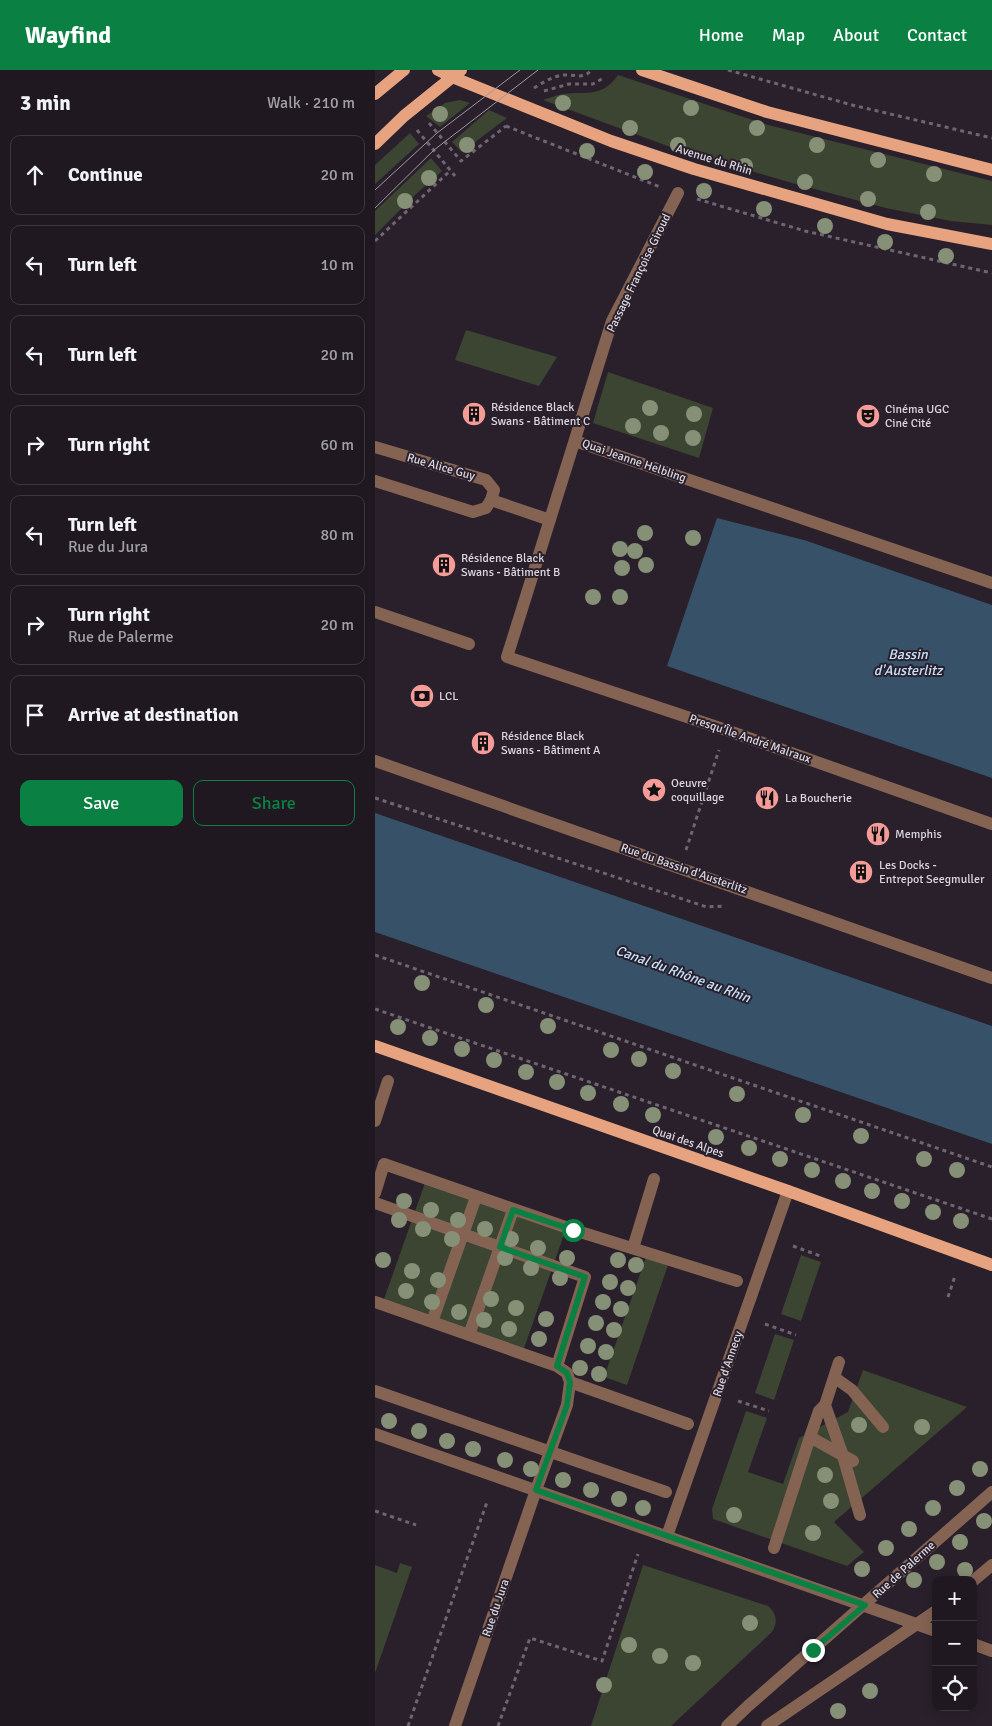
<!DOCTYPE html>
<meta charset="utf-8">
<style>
:root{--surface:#1f1821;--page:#27212a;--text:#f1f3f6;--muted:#a1a0a5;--line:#3c373f;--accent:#0b8043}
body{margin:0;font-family:Signika,sans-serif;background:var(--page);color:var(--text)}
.controls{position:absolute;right:15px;bottom:15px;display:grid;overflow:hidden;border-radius:10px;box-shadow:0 2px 12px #0003}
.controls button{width:45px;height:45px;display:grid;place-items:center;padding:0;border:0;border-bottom:1px solid var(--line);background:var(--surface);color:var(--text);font:25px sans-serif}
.stop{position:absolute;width:15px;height:15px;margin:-11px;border:4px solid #0b8043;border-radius:50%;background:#fff}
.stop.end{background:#0b8043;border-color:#fff;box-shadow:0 1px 5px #0008}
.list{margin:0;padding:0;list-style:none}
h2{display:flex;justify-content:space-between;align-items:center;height:65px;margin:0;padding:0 20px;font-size:21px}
h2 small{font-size:16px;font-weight:400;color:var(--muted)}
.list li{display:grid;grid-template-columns:32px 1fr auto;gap:15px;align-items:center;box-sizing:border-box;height:80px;margin:0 10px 10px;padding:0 10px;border:1px solid var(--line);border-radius:10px}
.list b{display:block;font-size:19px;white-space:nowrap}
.list p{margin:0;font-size:16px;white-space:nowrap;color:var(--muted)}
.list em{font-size:16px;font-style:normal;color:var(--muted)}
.actions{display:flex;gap:10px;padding:15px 20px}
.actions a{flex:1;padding:11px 0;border:1px solid var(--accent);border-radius:10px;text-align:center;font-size:18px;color:var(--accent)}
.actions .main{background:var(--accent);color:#fff}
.icon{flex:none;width:28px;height:28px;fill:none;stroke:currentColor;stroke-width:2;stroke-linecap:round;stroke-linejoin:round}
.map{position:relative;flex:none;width:617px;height:1656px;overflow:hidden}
header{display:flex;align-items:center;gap:30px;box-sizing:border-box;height:70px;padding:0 25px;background:var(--accent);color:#fff}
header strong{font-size:24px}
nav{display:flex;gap:28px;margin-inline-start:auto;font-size:18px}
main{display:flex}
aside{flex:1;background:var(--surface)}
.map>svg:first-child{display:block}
.green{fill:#3c4432}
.water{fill:#375169}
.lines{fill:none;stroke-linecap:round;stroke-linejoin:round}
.path{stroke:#6d6570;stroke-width:3;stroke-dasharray:4 4;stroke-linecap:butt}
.minor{stroke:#856353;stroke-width:12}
.major{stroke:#e7a280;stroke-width:12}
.tram{stroke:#9c969f;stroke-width:1}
.tree{fill:#859076}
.route{stroke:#0b8043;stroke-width:6}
.labels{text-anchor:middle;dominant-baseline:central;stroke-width:4;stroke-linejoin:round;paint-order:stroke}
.street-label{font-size:12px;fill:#dad5dd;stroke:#29202c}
.poi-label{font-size:12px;fill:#dad5dd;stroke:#29202c;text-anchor:start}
.water-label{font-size:14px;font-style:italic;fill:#c4e1fc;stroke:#29202c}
</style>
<header>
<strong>Wayfind</strong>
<nav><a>Home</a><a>Map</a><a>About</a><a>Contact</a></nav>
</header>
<main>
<aside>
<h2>3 min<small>Walk · 210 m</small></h2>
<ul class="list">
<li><svg class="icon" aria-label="ahead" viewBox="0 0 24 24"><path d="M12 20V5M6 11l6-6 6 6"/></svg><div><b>Continue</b></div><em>20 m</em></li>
<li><svg class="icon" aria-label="left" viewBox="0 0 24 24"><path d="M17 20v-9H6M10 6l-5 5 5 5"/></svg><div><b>Turn left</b></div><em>10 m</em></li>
<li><svg class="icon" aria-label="left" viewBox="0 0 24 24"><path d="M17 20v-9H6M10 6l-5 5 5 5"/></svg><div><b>Turn left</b></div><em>20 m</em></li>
<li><svg class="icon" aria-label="right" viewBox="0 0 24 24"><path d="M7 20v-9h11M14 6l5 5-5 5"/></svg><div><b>Turn right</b></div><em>60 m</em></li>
<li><svg class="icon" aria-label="left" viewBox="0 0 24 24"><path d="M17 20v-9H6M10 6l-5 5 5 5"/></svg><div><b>Turn left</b><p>Rue du Jura</p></div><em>80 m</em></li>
<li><svg class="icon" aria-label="right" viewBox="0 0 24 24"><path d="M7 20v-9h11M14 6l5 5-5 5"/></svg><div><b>Turn right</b><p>Rue de Palerme</p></div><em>20 m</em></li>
<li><svg class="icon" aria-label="arrive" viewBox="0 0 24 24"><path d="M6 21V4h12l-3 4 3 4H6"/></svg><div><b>Arrive at destination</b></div></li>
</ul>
<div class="actions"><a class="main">Save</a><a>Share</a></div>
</aside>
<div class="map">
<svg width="617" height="1656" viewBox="0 0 617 1656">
<rect width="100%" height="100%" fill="#29202c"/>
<path class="green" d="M243 5 393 55 617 111V155L576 151 511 138 417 113 298 78 168 30C175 28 181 25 188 24 212 21 227 28 243 5Z
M85 30 95 33 65 57 51 46 70 33Z
M114 40 132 48 87 82 77 72Z
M35 63 44 74 0 114V95Z
M56 88 67 101 40 125 0 165V141Z
M91 260 182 287 164 316 80 290Z
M233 302 338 338 324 388 218 353Z
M50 1113 190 1162 148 1281 8 1232Z
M426 1185 446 1192 426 1251 406 1244Z
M271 1187 293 1195 252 1315 229 1307Z
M400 1264 419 1270 399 1330 380 1323Z
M488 1300 592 1337 459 1452 489 1482 472 1496 338 1449 337 1439 371 1341 392 1348 373 1402 408 1414 424 1368 473 1342Z
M25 1493 37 1497 0 1603V1495L22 1503Z
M268 1495 393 1536C402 1544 403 1552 397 1562L296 1656H216Z"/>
<path class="water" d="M342 448 429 470 617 535V708L292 596Z
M0 743 617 956V1074L0 862Z"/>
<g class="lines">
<path class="path" d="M353 0 477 35 617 68
M159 18C167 13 178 6 189 5 199 4 209 10 216 0
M169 21 194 14H218L230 7
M54 53 86 91 131 56
M131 56 285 117
M42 60 80 106
M322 129 430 161 617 203
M0 171 76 100
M0 728 332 837 349 836
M311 780 344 680
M0 885 617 1097
M0 939 617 1149
M418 1176 448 1187
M573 1227 580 1206
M390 1254 421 1265
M363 1331 394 1341
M0 1441 41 1455
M33 1656 112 1432
M123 1656 155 1568 227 1591 263 1484"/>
<path class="minor" d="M303 123 237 251 132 587 351 660 617 754
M200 371 617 513
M0 377 111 410 119 420 116 430 111 438 98 442 0 411
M116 430 175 450
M0 542 94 574
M0 691 617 908
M0 1051 13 1011
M0 1123 9 1094 199 1160 362 1211
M0 1133 210 1207 182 1296 192 1303 195 1312 192 1335 161 1420 80 1656
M258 1178 279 1109
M0 1232 182 1296
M57 1252 101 1127
M94 1265 138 1140
M459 1307 477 1320 508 1357
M195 1312 313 1354
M0 1321 291 1422
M450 1335 468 1386 485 1445
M0 1364 561 1561
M435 1367 444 1341 450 1335 464 1292
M292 1466 413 1121
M399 1478 435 1367 478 1391
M598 1511 617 1495
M598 1574 617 1581
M352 1656 373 1636 617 1422
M392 1656 561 1541"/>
<path class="major" d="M63 0 77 7 236 71 319 99 512 154 617 174
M267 0 392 42 617 100
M0 24 29 0
M0 74 29 46 86 0
M0 976 413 1121 617 1195"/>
<path class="tram" d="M0 120 62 63 145 0
M0 138 59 80 163 0"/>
</g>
<g class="tree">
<circle cx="188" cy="33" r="8"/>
<circle cx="316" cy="38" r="8"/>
<circle cx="65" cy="44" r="8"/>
<circle cx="255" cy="58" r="8"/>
<circle cx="382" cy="58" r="8"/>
<circle cx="92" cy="75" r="8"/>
<circle cx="303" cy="75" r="8"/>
<circle cx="442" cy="75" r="8"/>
<circle cx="212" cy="81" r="8"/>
<circle cx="503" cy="90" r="8"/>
<circle cx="370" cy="96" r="8"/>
<circle cx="270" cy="102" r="8"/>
<circle cx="559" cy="104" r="8"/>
<circle cx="54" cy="108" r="8"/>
<circle cx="430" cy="112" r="8"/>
<circle cx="329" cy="121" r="8"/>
<circle cx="493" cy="129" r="8"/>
<circle cx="30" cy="131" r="8"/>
<circle cx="389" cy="139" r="8"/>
<circle cx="553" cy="142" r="8"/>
<circle cx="450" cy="156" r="8"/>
<circle cx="510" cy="172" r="8"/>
<circle cx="571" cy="186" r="8"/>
<circle cx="275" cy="338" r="8"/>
<circle cx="319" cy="344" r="8"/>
<circle cx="258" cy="356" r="8"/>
<circle cx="286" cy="363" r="8"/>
<circle cx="318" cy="368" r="8"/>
<circle cx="270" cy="463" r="8"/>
<circle cx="318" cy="468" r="8"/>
<circle cx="245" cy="479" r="8"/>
<circle cx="260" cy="481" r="8"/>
<circle cx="271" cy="495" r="8"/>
<circle cx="247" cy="498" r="8"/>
<circle cx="218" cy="527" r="8"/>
<circle cx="245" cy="527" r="8"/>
<circle cx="47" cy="913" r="8"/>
<circle cx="111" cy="935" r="8"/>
<circle cx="173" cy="956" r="8"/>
<circle cx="23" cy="957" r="8"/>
<circle cx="55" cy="968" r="8"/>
<circle cx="87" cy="979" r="8"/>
<circle cx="236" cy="980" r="8"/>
<circle cx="264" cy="989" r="8"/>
<circle cx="119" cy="990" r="8"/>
<circle cx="298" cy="1001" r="8"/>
<circle cx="151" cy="1002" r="8"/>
<circle cx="182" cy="1012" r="8"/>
<circle cx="213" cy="1023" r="8"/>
<circle cx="362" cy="1024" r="8"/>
<circle cx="246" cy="1034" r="8"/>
<circle cx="278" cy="1045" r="8"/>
<circle cx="428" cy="1045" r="8"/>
<circle cx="486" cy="1066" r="8"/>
<circle cx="341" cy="1067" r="8"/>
<circle cx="374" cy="1078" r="8"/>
<circle cx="405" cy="1089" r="8"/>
<circle cx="549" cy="1089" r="8"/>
<circle cx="437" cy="1100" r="8"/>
<circle cx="582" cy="1100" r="8"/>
<circle cx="468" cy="1111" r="8"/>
<circle cx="497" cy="1121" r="8"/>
<circle cx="29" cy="1131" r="8"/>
<circle cx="527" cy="1131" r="8"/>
<circle cx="56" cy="1140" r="8"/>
<circle cx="558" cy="1142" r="8"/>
<circle cx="24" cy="1150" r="8"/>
<circle cx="83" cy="1150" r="8"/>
<circle cx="586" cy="1151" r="8"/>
<circle cx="48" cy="1159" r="8"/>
<circle cx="110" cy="1159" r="8"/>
<circle cx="77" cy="1169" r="8"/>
<circle cx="136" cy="1169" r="8"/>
<circle cx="163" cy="1178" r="8"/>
<circle cx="130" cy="1188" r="8"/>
<circle cx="192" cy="1188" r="8"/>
<circle cx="8" cy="1190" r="8"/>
<circle cx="243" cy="1190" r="8"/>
<circle cx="261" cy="1195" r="8"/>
<circle cx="156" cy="1198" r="8"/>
<circle cx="37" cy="1201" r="8"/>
<circle cx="185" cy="1208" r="8"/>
<circle cx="63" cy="1210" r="8"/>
<circle cx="235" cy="1212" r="8"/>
<circle cx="253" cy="1218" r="8"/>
<circle cx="31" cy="1221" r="8"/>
<circle cx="116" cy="1229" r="8"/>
<circle cx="57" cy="1232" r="8"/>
<circle cx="228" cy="1232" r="8"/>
<circle cx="141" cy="1238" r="8"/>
<circle cx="246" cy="1239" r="8"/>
<circle cx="84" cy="1242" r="8"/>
<circle cx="171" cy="1249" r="8"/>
<circle cx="109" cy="1250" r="8"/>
<circle cx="221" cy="1253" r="8"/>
<circle cx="134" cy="1259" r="8"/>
<circle cx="239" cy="1260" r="8"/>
<circle cx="164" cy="1269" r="8"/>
<circle cx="213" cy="1276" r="8"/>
<circle cx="231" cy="1282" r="8"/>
<circle cx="205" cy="1298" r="8"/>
<circle cx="224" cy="1304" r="8"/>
<circle cx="14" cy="1351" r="8"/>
<circle cx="484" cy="1355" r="8"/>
<circle cx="547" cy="1357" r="8"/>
<circle cx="44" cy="1361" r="8"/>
<circle cx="72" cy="1371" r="8"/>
<circle cx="98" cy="1379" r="8"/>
<circle cx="130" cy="1390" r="8"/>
<circle cx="156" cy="1399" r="8"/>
<circle cx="605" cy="1399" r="8"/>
<circle cx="450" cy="1405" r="8"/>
<circle cx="188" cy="1410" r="8"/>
<circle cx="582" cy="1418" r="8"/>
<circle cx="216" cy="1420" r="8"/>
<circle cx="244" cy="1429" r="8"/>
<circle cx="456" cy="1431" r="8"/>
<circle cx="268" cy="1438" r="8"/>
<circle cx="558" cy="1438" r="8"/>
<circle cx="359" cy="1445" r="8"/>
<circle cx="609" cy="1451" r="8"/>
<circle cx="534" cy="1459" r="8"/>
<circle cx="438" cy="1463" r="8"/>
<circle cx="585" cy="1472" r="8"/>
<circle cx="511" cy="1478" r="8"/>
<circle cx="562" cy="1492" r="8"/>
<circle cx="487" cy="1499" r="8"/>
<circle cx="590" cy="1500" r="8"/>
<circle cx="539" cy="1510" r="8"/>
<circle cx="375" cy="1553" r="8"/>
<circle cx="254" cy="1575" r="8"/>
<circle cx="285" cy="1586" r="8"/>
<circle cx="318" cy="1593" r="8"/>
<circle cx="229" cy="1615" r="8"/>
<circle cx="495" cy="1621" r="8"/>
<circle cx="463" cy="1641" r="8"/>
</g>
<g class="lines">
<path class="route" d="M198 1160 138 1140 125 1177 210 1207 182 1296 192 1303 195 1312 192 1335 161 1420 490 1535 438 1580"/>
</g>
<defs>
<g id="building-disc" transform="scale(1.25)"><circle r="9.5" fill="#f59b98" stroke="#29202c"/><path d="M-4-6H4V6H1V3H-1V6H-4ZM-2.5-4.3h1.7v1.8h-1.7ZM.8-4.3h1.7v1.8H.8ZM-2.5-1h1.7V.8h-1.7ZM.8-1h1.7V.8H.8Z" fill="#111"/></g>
<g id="theatre-disc" transform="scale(1.25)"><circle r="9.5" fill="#f59b98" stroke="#29202c"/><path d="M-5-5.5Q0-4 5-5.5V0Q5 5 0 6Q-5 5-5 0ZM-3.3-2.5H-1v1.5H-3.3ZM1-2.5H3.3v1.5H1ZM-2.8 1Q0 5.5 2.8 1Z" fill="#111"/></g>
<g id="bank-disc" transform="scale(1.25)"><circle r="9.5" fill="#f59b98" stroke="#29202c"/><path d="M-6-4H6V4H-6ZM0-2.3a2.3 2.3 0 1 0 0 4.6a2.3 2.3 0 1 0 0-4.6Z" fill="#111"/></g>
<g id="sight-disc" transform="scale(1.25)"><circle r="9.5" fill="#f59b98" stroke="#29202c"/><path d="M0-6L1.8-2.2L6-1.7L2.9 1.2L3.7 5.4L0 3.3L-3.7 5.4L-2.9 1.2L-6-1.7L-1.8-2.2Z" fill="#111"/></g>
<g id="restaurant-disc" transform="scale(1.25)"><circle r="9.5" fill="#f59b98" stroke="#29202c"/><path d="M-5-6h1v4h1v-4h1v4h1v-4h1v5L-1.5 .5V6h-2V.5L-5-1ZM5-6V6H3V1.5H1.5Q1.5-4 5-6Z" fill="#111"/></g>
</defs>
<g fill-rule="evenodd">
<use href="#building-disc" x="99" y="344"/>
<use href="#theatre-disc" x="493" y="346"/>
<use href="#building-disc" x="69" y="495"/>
<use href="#bank-disc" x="47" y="626"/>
<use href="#building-disc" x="108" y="673"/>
<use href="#sight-disc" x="279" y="720"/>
<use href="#restaurant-disc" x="392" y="728"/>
<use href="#restaurant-disc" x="503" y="764"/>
<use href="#building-disc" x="486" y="802"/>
</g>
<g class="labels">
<g class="street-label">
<text transform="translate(339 90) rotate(17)">Avenue du Rhin</text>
<text transform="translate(264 203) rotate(-64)">Passage Françoise Giroud</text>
<text transform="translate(259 391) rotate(19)">Quai Jeanne Helbling</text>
<text transform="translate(66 397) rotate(16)">Rue Alice Guy</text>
<text transform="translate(375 669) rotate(19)">Presqu'Île André Malraux</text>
<text transform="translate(309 799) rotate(19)">Rue du Bassin d'Austerlitz</text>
<text transform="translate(313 1072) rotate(19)">Quai des Alpes</text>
<text transform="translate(353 1294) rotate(-71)">Rue d'Annecy</text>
<text transform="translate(529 1500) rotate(-42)">Rue de Palerme</text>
<text transform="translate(121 1538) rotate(-71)">Rue du Jura</text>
</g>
<g class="poi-label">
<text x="116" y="337">Résidence Black<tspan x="116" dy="14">Swans - Bâtiment C</tspan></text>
<text x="510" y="339">Cinéma UGC<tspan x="510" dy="14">Ciné Cité</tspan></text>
<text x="86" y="488">Résidence Black<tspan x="86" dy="14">Swans - Bâtiment B</tspan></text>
<text x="64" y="626">LCL</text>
<text x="126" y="666">Résidence Black<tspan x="126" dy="14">Swans - Bâtiment A</tspan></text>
<text x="296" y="713">Oeuvre<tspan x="296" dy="14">coquillage</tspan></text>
<text x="410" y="728">La Boucherie</text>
<text x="520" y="764">Memphis</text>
<text x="504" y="795">Les Docks -<tspan x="504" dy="14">Entrepot Seegmuller</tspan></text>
</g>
<g class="water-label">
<text x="533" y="584">Bassin<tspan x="533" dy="16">d'Austerlitz</tspan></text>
<text transform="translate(308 904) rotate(20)">Canal du Rhône au Rhin</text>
</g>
</g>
</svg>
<div class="controls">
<button>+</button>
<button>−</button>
<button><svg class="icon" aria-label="locate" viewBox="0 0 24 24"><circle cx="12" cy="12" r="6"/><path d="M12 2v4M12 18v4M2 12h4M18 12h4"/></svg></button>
</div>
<div class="stop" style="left:198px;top:1160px"></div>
<div class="stop end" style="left:438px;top:1580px"></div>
</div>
</main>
